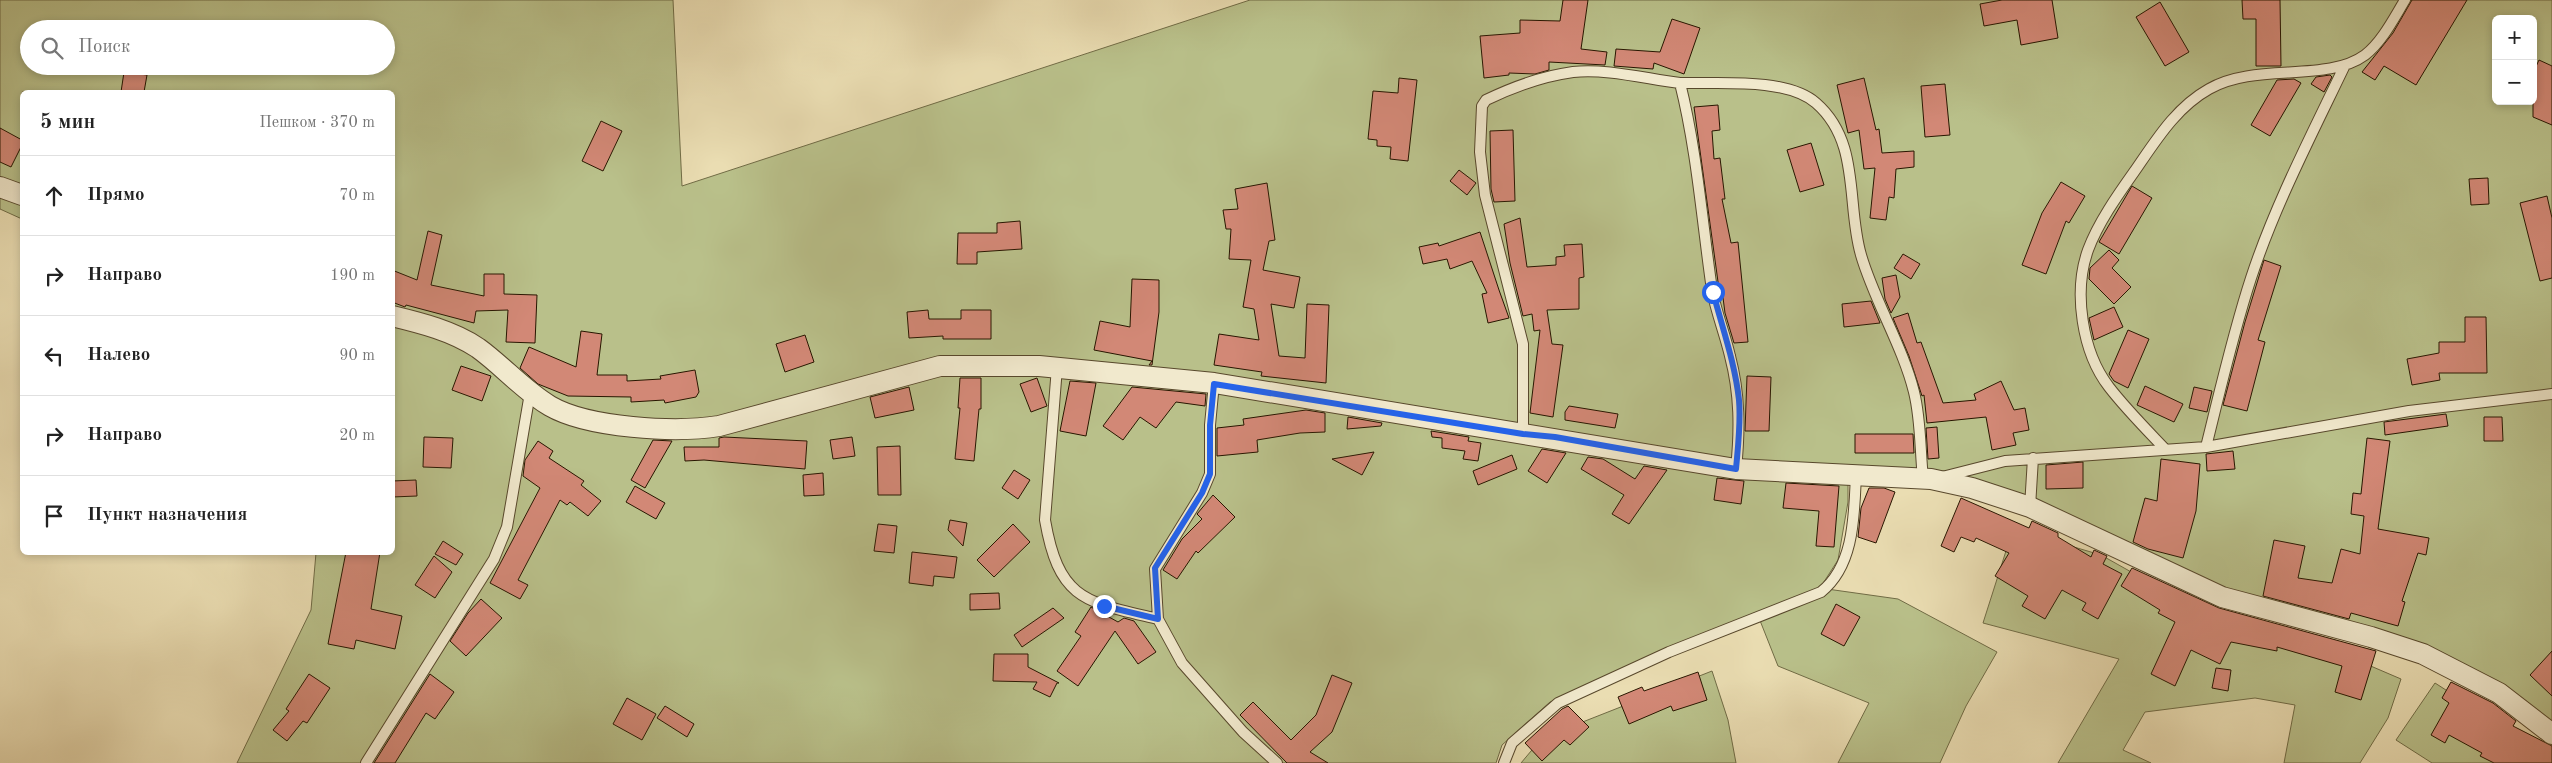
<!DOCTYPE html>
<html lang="ru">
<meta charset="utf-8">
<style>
:root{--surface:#fff;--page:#f6f6f6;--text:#222;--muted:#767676;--line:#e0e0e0}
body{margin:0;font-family:"Old Standard TT",serif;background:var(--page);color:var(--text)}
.controls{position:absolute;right:15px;top:15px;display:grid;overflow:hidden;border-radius:8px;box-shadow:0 2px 8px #0003}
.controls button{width:45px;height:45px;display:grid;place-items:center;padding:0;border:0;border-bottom:1px solid var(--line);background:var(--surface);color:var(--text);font:25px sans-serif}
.stop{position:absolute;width:15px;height:15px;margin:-11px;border:4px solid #2563eb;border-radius:50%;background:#fff}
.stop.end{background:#2563eb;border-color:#fff;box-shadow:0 1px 5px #0008}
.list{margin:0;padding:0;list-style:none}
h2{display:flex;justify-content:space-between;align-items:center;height:65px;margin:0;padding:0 20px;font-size:21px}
h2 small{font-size:16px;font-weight:400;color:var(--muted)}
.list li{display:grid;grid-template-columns:32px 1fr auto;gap:15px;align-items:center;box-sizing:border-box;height:80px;padding:0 20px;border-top:1px solid var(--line)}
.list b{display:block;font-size:19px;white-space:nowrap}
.list em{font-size:16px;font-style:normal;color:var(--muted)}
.icon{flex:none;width:28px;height:28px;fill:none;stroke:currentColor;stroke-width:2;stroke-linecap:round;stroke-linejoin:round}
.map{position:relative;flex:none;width:2552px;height:763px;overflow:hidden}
.search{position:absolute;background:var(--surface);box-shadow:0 2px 8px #0003;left:20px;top:20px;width:375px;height:55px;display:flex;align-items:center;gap:12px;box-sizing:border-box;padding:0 18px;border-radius:28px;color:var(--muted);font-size:19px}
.panel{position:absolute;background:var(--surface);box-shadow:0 2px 8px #0003;left:20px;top:90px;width:375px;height:465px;border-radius:8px}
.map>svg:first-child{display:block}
.green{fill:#b9c08a;stroke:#706b45;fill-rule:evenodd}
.building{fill:#d28876;stroke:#281600}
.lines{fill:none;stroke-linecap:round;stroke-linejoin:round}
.lane-casing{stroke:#58482c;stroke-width:12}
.street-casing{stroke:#58482c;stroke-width:22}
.lane{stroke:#f1e9cd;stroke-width:10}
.street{stroke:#f1e9cd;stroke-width:20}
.route{stroke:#2563eb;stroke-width:6}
</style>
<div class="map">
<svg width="2552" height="763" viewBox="0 0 2552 763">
<rect width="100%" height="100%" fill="#eaddb2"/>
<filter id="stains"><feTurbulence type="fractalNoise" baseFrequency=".004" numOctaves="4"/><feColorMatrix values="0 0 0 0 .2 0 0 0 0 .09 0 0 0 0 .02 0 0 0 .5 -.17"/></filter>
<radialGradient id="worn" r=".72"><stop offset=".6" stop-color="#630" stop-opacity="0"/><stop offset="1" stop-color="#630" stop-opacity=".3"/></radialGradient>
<path class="green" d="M0 0H673L682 186 1250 0H2552V728L2503 692 2229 596 1989 493 1848 471V502L1838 560 1820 588 1898 599 1997 652 1966 706 1940 763H1838L1869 703 1778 666 1759 618 1550 702 1502 745 1496 763H237L311 610 316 553 392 552V92H22V219L0 209ZM2496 19H2533V101H2496ZM29 29H386V66H29Z
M2013 529 2101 555 2181 600 2359 661 2401 679 2388 718 2360 763H2284L2295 705 2255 698 2145 712 2123 750 2151 763H2058L2119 659 1983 623Z
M1712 671 1728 720 1736 763H1521L1542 738Z
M2435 683 2552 758V763H2432L2396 740Z"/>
<path class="building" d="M1563 0H1588L1581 49 1607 52 1605 65 1549 62V70L1535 74 1509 73V75L1484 78 1480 36 1520 33V20L1560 21Z
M2002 0H2052L2058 38 2021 45 2017 20 1984 26 1980 4Z
M2242 0H2280L2281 66H2256V19H2243Z
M2412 0H2467L2416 85 2384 66 2375 80 2362 72 2393 33Z
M2160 2 2189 52 2165 66 2136 17Z
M1672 19 1700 28 1684 74 1654 63 1653 69 1614 66 1616 49 1660 52Z
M2539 60 2552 66V125L2533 117V73Z
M124 72 147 75 144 92H121Z
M2330 75 2332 77 2324 92 2311 84 2316 77Z
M1399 78 1417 80 1408 161 1390 159 1391 147 1377 146V140L1368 139 1373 91 1398 93Z
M1864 78 1876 130 1879 129 1882 153 1914 151V167L1896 169 1894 198 1889 197 1886 220 1870 218 1875 168 1864 169 1859 130 1848 133 1837 85Z
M2294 79 2301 83 2270 136 2251 125 2277 80Z
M1945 84 1950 135 1925 137 1921 86Z
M1718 105 1720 130 1712 131 1714 159 1720 158 1725 199H1722L1731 243 1738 242 1748 342 1734 343 1725 313 1722 290 1719 289 1694 107Z
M601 121 622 131 603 171 582 161Z
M0 128 22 140V145L11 167 0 162Z
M1513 130 1515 201 1494 202 1491 189 1490 131Z
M1811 143 1824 185 1800 192 1787 150Z
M1459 170 1476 183 1467 195 1450 181Z
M2488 178 2489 204 2471 205 2469 179Z
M2061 182 2085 196 2069 223 2066 221 2046 274 2022 265 2042 213Z
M1267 183 1275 240 1269 241 1263 270 1300 277 1294 308 1271 304 1279 356 1305 358 1307 304 1329 305 1326 383 1261 376 1262 372 1214 365 1219 334 1259 340 1254 309 1243 307 1251 260 1229 259 1231 229H1226L1223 210 1238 209 1235 189Z
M2132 186 2152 198 2119 254 2099 242Z
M2547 196 2552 218V278L2540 281 2520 203Z
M1520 218 1527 267 1556 265V257L1565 256 1564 245 1582 244 1584 277 1579 278V309L1547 310 1552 344 1563 345 1553 417 1530 413 1540 330 1534 331 1532 314 1523 316 1510 263 1504 224Z
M1020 221 1022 249 977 252V264H957L958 233H997V223Z
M428 231 442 235 431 285 484 296V274H504V294L537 295 535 343 506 342 508 310 476 311 474 323 406 305 405 307 392 302V270L417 280Z
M1480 232 1499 290 1509 318 1488 323 1482 294 1487 293 1472 261 1450 269 1447 259 1423 264 1419 247 1438 243 1439 246Z
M2109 250 2119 260 2112 268 2131 287 2114 304 2089 279 2090 268Z
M1903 254 1920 264 1911 279 1894 268Z
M2264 260 2281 266 2258 340 2265 342 2247 411 2223 405 2245 322Z
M1896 275 1900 297 1891 313 1885 299 1882 278Z
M1132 279 1159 280V312L1152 365H1149L1152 361 1094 350 1100 321 1130 327Z
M1871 301 1880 323 1844 327 1842 304Z
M2114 307 2123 327 2094 340 2089 318Z
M928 310 929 319H961V310H991V339H943V336L909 338 907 312Z
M1908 313 1917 343 1921 342 1943 403 1976 400 1974 394 2001 381 2014 410 2025 408 2029 430 2013 433 2016 445 1992 450 1986 417 1927 423 1924 395 1922 396 1909 356 1893 318Z
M2465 317H2486L2487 373H2439L2440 380 2412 385 2407 359 2439 353V342H2465Z
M2128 330 2149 339 2128 388 2114 381 2109 374Z
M581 331 602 334 597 375H627V381L661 379 660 376 695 370 699 392 696 397 665 403 664 400 631 402V397L568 396 538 384 520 368 529 347 576 367Z
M805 335 814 362 785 372 776 344Z
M461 366 491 376 482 401 452 390Z
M1747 376 1771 377 1769 431H1745Z
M960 378H981V409H979L974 461 955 459 960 408H958Z
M1037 378 1047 406 1031 412 1020 384Z
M1070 381 1096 383 1086 436 1060 431Z
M2145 386 2183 404 2174 422 2137 405Z
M909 387 914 410 875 418 870 397Z
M1132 387 1206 394 1205 406 1176 402 1156 428 1140 417 1123 440 1103 426Z
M2194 387 2212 391 2207 412 2189 408Z
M1569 406 1618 414 1615 428 1565 420V412Z
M1306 410 1325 413V432L1300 433 1257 440 1258 452 1217 456V428L1244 425 1243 419Z
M2446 414 2448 426 2385 435 2384 422Z
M1348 417 1382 423 1381 426 1347 429Z
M2484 417H2502L2503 441H2484Z
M1937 427 1939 458 1928 459 1926 428Z
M1431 431 1469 437 1468 441 1481 443 1478 461 1463 459 1465 451 1442 448V438L1432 437Z
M1855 434H1913L1914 453H1855Z
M424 437 453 438 451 468 423 467Z
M724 437 807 441 805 469 704 460 685 461 684 447H719V438Z
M852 437 855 456 833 459 830 440Z
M2367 438 2390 441 2378 529 2429 538 2426 555 2418 553 2402 601 2405 602 2398 626 2351 613 2349 619 2263 596 2274 540 2305 546 2298 578 2332 583 2341 549 2360 554 2364 516 2351 514 2353 493 2361 494Z
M653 440 672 441 645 488 631 480Z
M538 441 553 451 549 458 584 481 581 485 601 501 588 516 570 502 567 505 560 500 518 580 528 585 520 599 490 583 540 488 523 476 525 460Z
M900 446 901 495H878L877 447Z
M1542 449 1566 453 1547 483 1528 471Z
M2233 451 2235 469 2207 471 2206 454Z
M1374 452 1362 475 1332 459Z
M1512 455 1517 469 1478 485 1473 471Z
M1588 457 1603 459 1635 479 1644 466 1667 470 1629 524 1612 514 1624 495 1581 469Z
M2161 459 2200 464 2196 511 2183 558 2148 549 2133 542 2145 498 2157 501Z
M2083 462V488L2046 489V465Z
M1014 470 1030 480 1018 499 1002 488Z
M823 473 824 495 804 496 803 475Z
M1717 478 1744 481 1741 504 1714 500Z
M416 480 417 496 392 497V481Z
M1786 483 1839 486 1834 547 1816 546 1819 511 1783 508Z
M635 486 665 503 656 519 626 502Z
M1869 488H1884L1895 492 1876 543 1858 537 1861 508Z
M1213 495 1235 517 1198 553 1196 551 1177 579 1163 570 1182 539 1202 519 1197 514Z
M1961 498 2029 528 2032 521 2058 533V537L2091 557 2094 550 2107 556 2103 564 2122 574 2098 619 2082 610 2086 603 2062 590 2045 619 2022 606 2028 596 1995 576 2009 553 1976 538 1974 542 1961 537 1954 552 1941 546Z
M950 520 967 523 963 546 948 530Z
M878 524 897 526 894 553 874 551Z
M1013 524 1030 542 994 577 977 560Z
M443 541 463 554 456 565 435 554Z
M346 552H380L371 609 402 616 395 649 356 640 354 649 328 644Z
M912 552 957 557 954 578 934 576 933 586 909 583Z
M434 556 452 572 435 598 415 585Z
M2132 568 2219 608 2376 651 2361 700 2335 692 2342 666 2277 647V651L2231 642 2220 664 2191 650 2175 686 2151 674 2175 622 2158 613 2160 610 2121 586Z
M999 593 1000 609 970 610V594Z
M481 599 502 618 466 656 450 641 468 613Z
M1836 604 1860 617 1844 646 1821 634Z
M1091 607 1118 622 1124 618 1134 621 1156 652 1138 664 1115 631 1078 686 1057 671 1081 636 1075 632Z
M1053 608 1064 618 1022 647 1014 635Z
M2552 651V696L2530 675Z
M994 654H1028V667L1059 683H1057L1050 697 1033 689 1037 682 993 681Z
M2216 668 2231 670 2228 691 2212 688Z
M1698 672 1707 700 1673 711 1671 706 1629 724 1618 697 1642 687 1644 691Z
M309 674 330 688 307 723 303 721 287 741 273 730 289 711 286 709Z
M430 674 454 692 435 719 426 713 395 763H374Z
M1332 675 1352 683 1332 732 1310 752 1328 763H1287L1240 715 1253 702 1291 740 1316 715Z
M2451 682 2493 703 2516 721 2513 726 2552 746V763H2494L2480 756 2482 753 2449 735 2445 743 2431 735 2449 703 2442 698Z
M627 698 656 714 642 740 613 724Z
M665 706 694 724 687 737 657 718Z
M1568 706 1589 727 1570 745 1564 740 1542 761 1525 743 1562 709Z"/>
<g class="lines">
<g class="lane-casing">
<path id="lane" d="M1680 83C1717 84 1786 77 1816 103 1861 142 1846 204 1861 255 1874 300 1903 347 1914 392 1921 420 1920 450 1923 479
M1057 367 1045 520C1059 601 1086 602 1158 619
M1214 383 1210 425V474L1202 493 1155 569 1158 619 1182 663 1243 732 1277 763
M1523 434V344L1485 195 1480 152 1482 106 1486 100C1513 87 1543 76 1573 72 1605 68 1647 79 1680 83 1697 151 1702 221 1712 290 1716 312 1725 334 1730 356 1740 394 1740 430 1736 469
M2206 447C2220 391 2233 333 2251 278 2275 205 2312 134 2345 65
M2165 449C2146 429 2126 409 2109 387 2082 352 2073 292 2088 250 2098 223 2117 196 2134 172 2155 142 2175 108 2209 89 2255 62 2327 83 2365 55 2382 42 2394 18 2405 0
M1942 477 2005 461 2206 447 2409 411 2552 394
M2030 507 2033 458
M366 763 494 559 507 527 530 393
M1504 763 1512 743 1558 703 1669 652 1821 592C1855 565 1854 514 1856 474"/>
</g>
<g class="street-casing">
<path id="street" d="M0 187 22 195
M392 316C421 323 453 331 478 348 503 366 523 390 550 406 588 428 675 433 719 426L940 366H1039L1214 383 1736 469 1931 479 1972 488 2030 507 2222 597 2371 637 2423 654 2499 693 2552 734"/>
</g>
<use href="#lane" class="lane"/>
<use href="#street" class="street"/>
</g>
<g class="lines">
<path class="route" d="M1104 606 1158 619 1155 568 1202 493 1210 474V425L1214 384 1523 434 1555 437 1736 469C1738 446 1741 423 1739 400 1735 363 1722 327 1713 292"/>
</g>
<rect width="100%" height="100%" filter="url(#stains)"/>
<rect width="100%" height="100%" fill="url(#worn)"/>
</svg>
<div class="controls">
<button>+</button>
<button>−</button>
</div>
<div class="stop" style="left:1713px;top:292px"></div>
<div class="stop end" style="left:1104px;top:606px"></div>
<div class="search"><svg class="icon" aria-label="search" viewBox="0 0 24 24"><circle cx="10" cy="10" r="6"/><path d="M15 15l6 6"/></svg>Поиск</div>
<section class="panel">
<h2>5 мин<small>Пешком · 370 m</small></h2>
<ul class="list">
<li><svg class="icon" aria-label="ahead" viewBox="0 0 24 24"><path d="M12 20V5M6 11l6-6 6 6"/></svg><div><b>Прямо</b></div><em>70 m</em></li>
<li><svg class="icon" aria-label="right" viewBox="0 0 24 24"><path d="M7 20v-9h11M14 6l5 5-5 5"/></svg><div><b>Направо</b></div><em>190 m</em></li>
<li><svg class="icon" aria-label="left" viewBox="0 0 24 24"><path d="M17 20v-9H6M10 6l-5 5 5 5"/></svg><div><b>Налево</b></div><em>90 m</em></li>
<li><svg class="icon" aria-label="right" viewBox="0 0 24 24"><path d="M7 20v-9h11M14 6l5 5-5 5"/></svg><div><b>Направо</b></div><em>20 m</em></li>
<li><svg class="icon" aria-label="arrive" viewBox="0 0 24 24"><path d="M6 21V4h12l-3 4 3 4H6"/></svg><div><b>Пункт назначения</b></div></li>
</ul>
</section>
</div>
